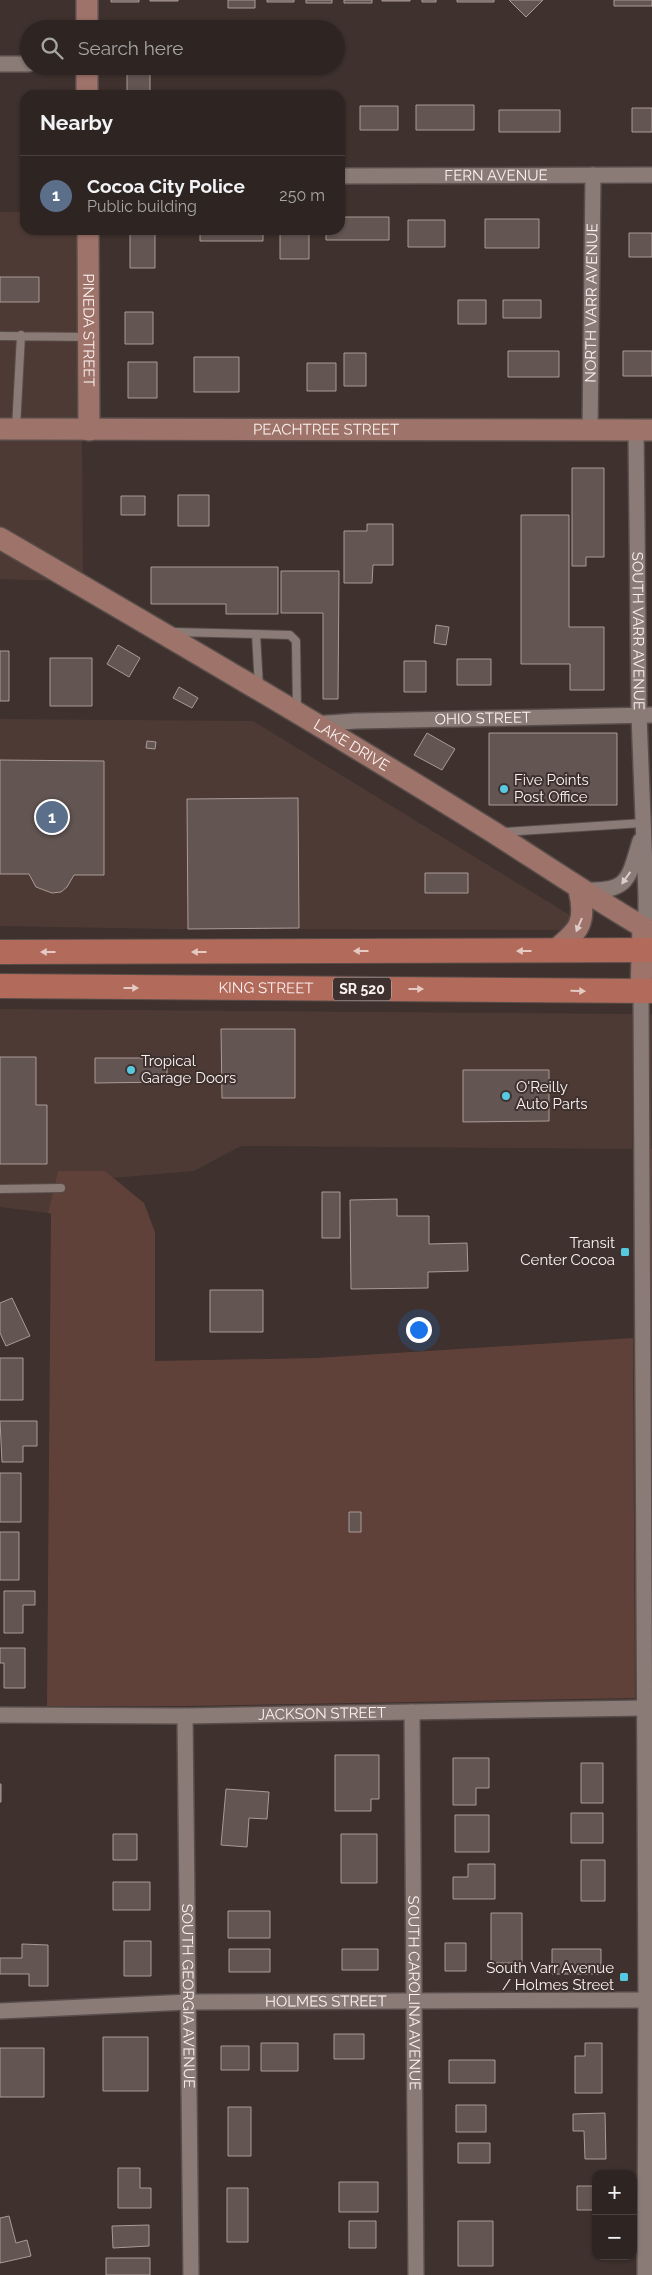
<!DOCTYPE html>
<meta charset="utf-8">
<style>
:root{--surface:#2e2522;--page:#3a312f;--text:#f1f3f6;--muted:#a7a5a5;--line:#494240;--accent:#8bbbb9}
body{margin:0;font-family:Raleway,sans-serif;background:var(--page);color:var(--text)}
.controls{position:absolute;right:15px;bottom:15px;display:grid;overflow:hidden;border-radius:10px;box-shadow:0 1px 4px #0004}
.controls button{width:45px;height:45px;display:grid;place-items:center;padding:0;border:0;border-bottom:1px solid var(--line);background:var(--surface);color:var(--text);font:25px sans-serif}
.you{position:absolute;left:418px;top:1329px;width:18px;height:18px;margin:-12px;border:4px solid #fff;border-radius:50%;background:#1a73e8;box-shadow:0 0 0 8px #1a73e833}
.badge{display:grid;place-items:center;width:32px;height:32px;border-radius:50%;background:var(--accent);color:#fff;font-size:16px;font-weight:700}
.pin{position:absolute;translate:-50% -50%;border:2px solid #fff;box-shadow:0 1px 5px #0006}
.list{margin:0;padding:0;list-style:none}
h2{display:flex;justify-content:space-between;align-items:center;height:65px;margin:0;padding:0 20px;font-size:21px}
h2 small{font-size:16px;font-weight:400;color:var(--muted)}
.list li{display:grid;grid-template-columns:32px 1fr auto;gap:15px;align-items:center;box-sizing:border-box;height:80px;padding:0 20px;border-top:1px solid var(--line)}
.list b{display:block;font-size:19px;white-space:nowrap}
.list p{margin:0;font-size:16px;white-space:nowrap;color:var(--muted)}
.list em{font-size:16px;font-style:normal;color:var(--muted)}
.icon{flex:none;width:28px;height:28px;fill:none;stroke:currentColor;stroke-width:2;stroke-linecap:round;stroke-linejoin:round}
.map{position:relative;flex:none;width:652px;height:2275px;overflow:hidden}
.search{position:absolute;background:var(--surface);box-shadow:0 1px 4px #0004;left:20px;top:20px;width:325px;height:55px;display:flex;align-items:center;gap:12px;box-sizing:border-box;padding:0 18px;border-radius:28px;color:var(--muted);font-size:19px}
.panel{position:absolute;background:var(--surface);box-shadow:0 1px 4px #0004;left:20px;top:90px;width:325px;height:145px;border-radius:15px}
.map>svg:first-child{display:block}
.built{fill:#4d3a35}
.green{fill:#5f413a}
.building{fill:#635551;stroke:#ab9a97}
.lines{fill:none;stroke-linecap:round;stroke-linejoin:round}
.lane-casing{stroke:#584d4a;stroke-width:10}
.street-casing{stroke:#584d4a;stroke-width:18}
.secondary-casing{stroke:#584d4a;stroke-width:24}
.primary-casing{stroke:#584d4a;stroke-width:26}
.lane{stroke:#8a7b77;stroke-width:8}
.street{stroke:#8a7b77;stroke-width:15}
.secondary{stroke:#9e7369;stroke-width:21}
.primary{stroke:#b26a5a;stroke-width:24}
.oneway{fill:#d9cecc}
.oneway2{fill:#dfccc8}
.oneway3{fill:#e5c9c3}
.poi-dot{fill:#56c9e1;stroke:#3e312e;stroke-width:2}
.labels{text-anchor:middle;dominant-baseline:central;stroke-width:4;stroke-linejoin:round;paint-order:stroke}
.shield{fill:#3e312e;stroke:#c2b8b6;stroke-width:1}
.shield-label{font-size:14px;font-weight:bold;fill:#fbf2f0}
.street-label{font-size:15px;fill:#fbf2f0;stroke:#3e312e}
.poi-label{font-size:15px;fill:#fbf2f0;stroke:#3e312e;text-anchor:start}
</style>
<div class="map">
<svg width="652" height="2275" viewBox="0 0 652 2275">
<rect width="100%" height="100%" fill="#3e312e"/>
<path class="built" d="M0 212H25V230H79L81 420 0 419Z
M0 439 82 440 83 575 0 527Z
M0 549 55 581 0 579Z
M0 719 253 721 573 917 566 930 167 929 0 926Z
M0 1009 632 1014V1149L241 1146 194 1171 113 1178 105 1171H58L48 1213 0 1207Z
M650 1014H652V1149H650Z"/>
<path class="green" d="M650 1149H652V1606Z
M58 1171H105L144 1203 155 1232V1361L316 1358 633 1338 635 1698 185 1706H47L51 1214 48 1213Z"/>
<path class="building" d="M111 0H139V2H111Z
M150 0H178V1H150Z
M228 0H255V8H228Z
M267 0H294V2H267Z
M306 0H332V3H306Z
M344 0H372V3H344Z
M382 0H410V1H382Z
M422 0H436V2H422Z
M457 0H494V2H457Z
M509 0H543L526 17Z
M614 0H652V6H614Z
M127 66H150V95H127Z
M340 104H341V126H340Z
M416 105H474V130H416Z
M360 106H398V130H360Z
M632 108H652V132H632Z
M499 110H560V132H499Z
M340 217H389V240H326V230H340Z
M485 219H539V248H485Z
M408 220H445V247H408Z
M130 230H155V268H130Z
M200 230H263V241H200Z
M280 230H309V259H280Z
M629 233H652V257H629Z
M0 277H39V302H0Z
M458 300H486V324H458Z
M503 300H541V318H503Z
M125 312H153V344H125Z
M508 351H559V377H508Z
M623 351H652V376H623Z
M344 353H366V386H344Z
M194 357H239V392H194Z
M128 362H157V398H128Z
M307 363H336V391H307Z
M572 468H604V557H586V566H572Z
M178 495H209V526H178Z
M121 496H145V515H121Z
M521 515H569V627H604V690H570V664H521Z
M367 524H393V565H373L372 583H344V531H367Z
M151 567H278V614H226V604H151Z
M281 571H339L338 699H323V613H281Z
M436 625 449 627 446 645 434 643Z
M118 645 140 658 129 677 107 664Z
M0 651H9V701H0Z
M50 658H92V706H50Z
M457 659H491V685H457Z
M404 661H426V692H404Z
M179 687 198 698 192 708 173 698Z
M427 733 455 749 442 770 414 755Z
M489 733H617V805H489Z
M147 741 156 742 155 749 146 748Z
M0 760 104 761V875H74L67 887 61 892 52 893 36 887 29 874H0Z
M298 798 299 928 188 929 187 799Z
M425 873H468V893H425Z
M221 1029H295V1098H222Z
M0 1057H36V1105H47V1164H0Z
M95 1058H167V1082L95 1083Z
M463 1070H549V1121L463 1122Z
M322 1192H340V1238H322Z
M397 1199V1216H429V1244L467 1243 468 1271 428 1272V1288L351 1289 350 1200Z
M210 1290H263V1332H210Z
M12 1298 30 1336 6 1346 0 1333V1303Z
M0 1358H23V1400H0Z
M0 1421H37V1446H23V1462H2Z
M0 1473H21V1522H0Z
M349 1512H361V1532H349Z
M0 1532H19V1580H0Z
M4 1591H35V1605H23V1633H4Z
M0 1648H25V1688H4V1663H0Z
M335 1755H379V1799H371V1811H335Z
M453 1758H489V1788H476V1805H453Z
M581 1763H603V1803H581Z
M0 1784H1V1802H0Z
M226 1789 269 1792 267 1819 249 1818 247 1847 221 1845Z
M571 1813H603V1843H571Z
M455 1815H489V1852H455Z
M113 1834H137V1860H113Z
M341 1834H377V1883H341Z
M581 1860H605V1901H581Z
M468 1864H495V1899H453V1877H468Z
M113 1882H150V1910H113Z
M228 1911H270V1938H228Z
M491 1913H522V1963H491Z
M124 1941H151V1976H124Z
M445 1943H466V1971H445Z
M22 1944 48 1945V1986H29V1974H0V1958H22Z
M229 1949H270V1972H229Z
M342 1949H378V1970H342Z
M552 1949H601V1974H552Z
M334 2034H364V2059H334Z
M103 2037H148V2091H103Z
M261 2043H298V2071H261Z
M585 2043H602V2093H575V2056H585Z
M221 2046H249V2070H221Z
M0 2048H44V2097H0Z
M449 2060H495V2083H449Z
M456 2105H486V2132H456Z
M228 2107H251V2156H228Z
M605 2113 606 2159H585L584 2131H573V2114Z
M458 2143H490V2163H458Z
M118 2168H140V2188H151V2208H118Z
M339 2182H378V2212H339Z
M577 2186H596V2210H577Z
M227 2188H248V2242H227Z
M9 2216 16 2243 27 2240 31 2256 0 2263V2218Z
M349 2221H376V2248H349Z
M458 2221H493V2266H458Z
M149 2225V2246L113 2248 112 2226Z
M106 2258H150V2275H106Z"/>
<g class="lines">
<g class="lane-casing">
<path id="lane" d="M0 336 88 337
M16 428 21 335
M174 632 290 635 296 641 297 710
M256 634 259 687
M503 832 643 823
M0 1189 61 1188"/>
</g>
<g class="street-casing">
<g id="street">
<path d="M0 64H29"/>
<path id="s1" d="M340 176 652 175"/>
<path id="s2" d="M636 430 639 715 646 895V911L643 927"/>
<path id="s3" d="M590 431 593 175"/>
<path id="s4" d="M314 724 356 721 652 715"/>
<path d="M583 890C629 892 628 880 640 841"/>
<path d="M641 991 646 2000 645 2275"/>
<path id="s5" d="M412 1712 416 2275"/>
<path id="s6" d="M0 1715 185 1716 644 1708"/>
<path id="s7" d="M185 1716 191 2275"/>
<path id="s8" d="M0 2011 188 2002 652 2000"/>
</g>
</g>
<g class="secondary-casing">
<g id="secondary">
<path d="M87 0V29"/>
<path d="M87 66V95"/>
<path id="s9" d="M88 230 89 430"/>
<path id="s10" d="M0 429 652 430"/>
<path id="s11" d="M0 538C165 634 331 731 493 832 543 864 592 897 643 927L641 991"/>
<path d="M554 951C579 931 587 923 579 890"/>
</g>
</g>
<g class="primary-casing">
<g id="primary">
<path d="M0 952 652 950"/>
<path id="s12" d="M0 986 652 991"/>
</g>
</g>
<use href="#lane" class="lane"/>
<use href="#street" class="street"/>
<use href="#secondary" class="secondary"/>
<use href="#primary" class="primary"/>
</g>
<defs><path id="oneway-solid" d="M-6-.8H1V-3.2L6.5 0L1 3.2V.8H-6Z" transform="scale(1.25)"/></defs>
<use class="oneway" href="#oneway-solid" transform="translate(626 878) rotate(125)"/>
<use class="oneway2" href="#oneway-solid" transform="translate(579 925) rotate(113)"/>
<g class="oneway3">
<use href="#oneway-solid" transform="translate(361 951) rotate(180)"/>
<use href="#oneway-solid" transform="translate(524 951) rotate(-180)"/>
<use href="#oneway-solid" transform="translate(48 952) rotate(-180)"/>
<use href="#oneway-solid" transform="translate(199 952) rotate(180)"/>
<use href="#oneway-solid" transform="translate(131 988)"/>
<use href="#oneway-solid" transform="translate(416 989)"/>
<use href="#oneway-solid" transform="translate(578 991) rotate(1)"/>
</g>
<g class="poi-dot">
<circle cx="504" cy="789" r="5"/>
<circle cx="131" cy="1070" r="5"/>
<circle cx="506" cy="1096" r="5"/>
<rect x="620" y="1247" width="10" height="10" rx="2.5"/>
<rect x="619" y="1972" width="10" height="10" rx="2.5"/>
</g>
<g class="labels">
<rect class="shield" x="333" y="977.5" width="58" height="23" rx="4"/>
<g class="shield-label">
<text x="362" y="989">SR 520</text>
</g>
<g class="street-label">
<text stroke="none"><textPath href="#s1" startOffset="156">FERN AVENUE</textPath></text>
<text stroke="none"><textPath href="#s3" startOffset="128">NORTH VARR AVENUE</textPath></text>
<text stroke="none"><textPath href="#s9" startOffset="100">PINEDA STREET</textPath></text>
<text stroke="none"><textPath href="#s10" startOffset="326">PEACHTREE STREET</textPath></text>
<text stroke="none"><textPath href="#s2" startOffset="201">SOUTH VARR AVENUE</textPath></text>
<text stroke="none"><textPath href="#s4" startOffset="169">OHIO STREET</textPath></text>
<text stroke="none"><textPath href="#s11" startOffset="408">LAKE DRIVE</textPath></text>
<text stroke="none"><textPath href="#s12" startOffset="266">KING STREET</textPath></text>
<text stroke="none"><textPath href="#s6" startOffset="322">JACKSON STREET</textPath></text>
<text stroke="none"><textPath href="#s5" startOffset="281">SOUTH CAROLINA AVENUE</textPath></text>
<text stroke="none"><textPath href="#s7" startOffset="280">SOUTH GEORGIA AVENUE</textPath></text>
<text stroke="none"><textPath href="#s8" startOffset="326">HOLMES STREET</textPath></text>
</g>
<g class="poi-label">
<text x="514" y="780">Five Points<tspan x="514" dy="17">Post Office</tspan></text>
<text x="141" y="1061">Tropical<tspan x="141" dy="17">Garage Doors</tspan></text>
<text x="516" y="1087">O'Reilly<tspan x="516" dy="17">Auto Parts</tspan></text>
<text x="615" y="1243" text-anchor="end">Transit<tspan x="615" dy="17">Center Cocoa</tspan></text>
<text x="614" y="1968" text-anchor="end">South Varr Avenue<tspan x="614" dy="17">/ Holmes Street</tspan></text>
</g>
</g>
</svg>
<div class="controls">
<button>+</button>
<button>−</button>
</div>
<div class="you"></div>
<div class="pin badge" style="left:52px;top:817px;background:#5c6f8a">1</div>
<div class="search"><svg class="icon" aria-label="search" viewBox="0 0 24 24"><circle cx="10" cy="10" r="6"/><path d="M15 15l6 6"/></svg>Search here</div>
<section class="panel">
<h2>Nearby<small></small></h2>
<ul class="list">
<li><span class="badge" style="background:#5c6f8a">1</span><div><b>Cocoa City Police</b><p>Public building</p></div><em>250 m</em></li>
</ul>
</section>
</div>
